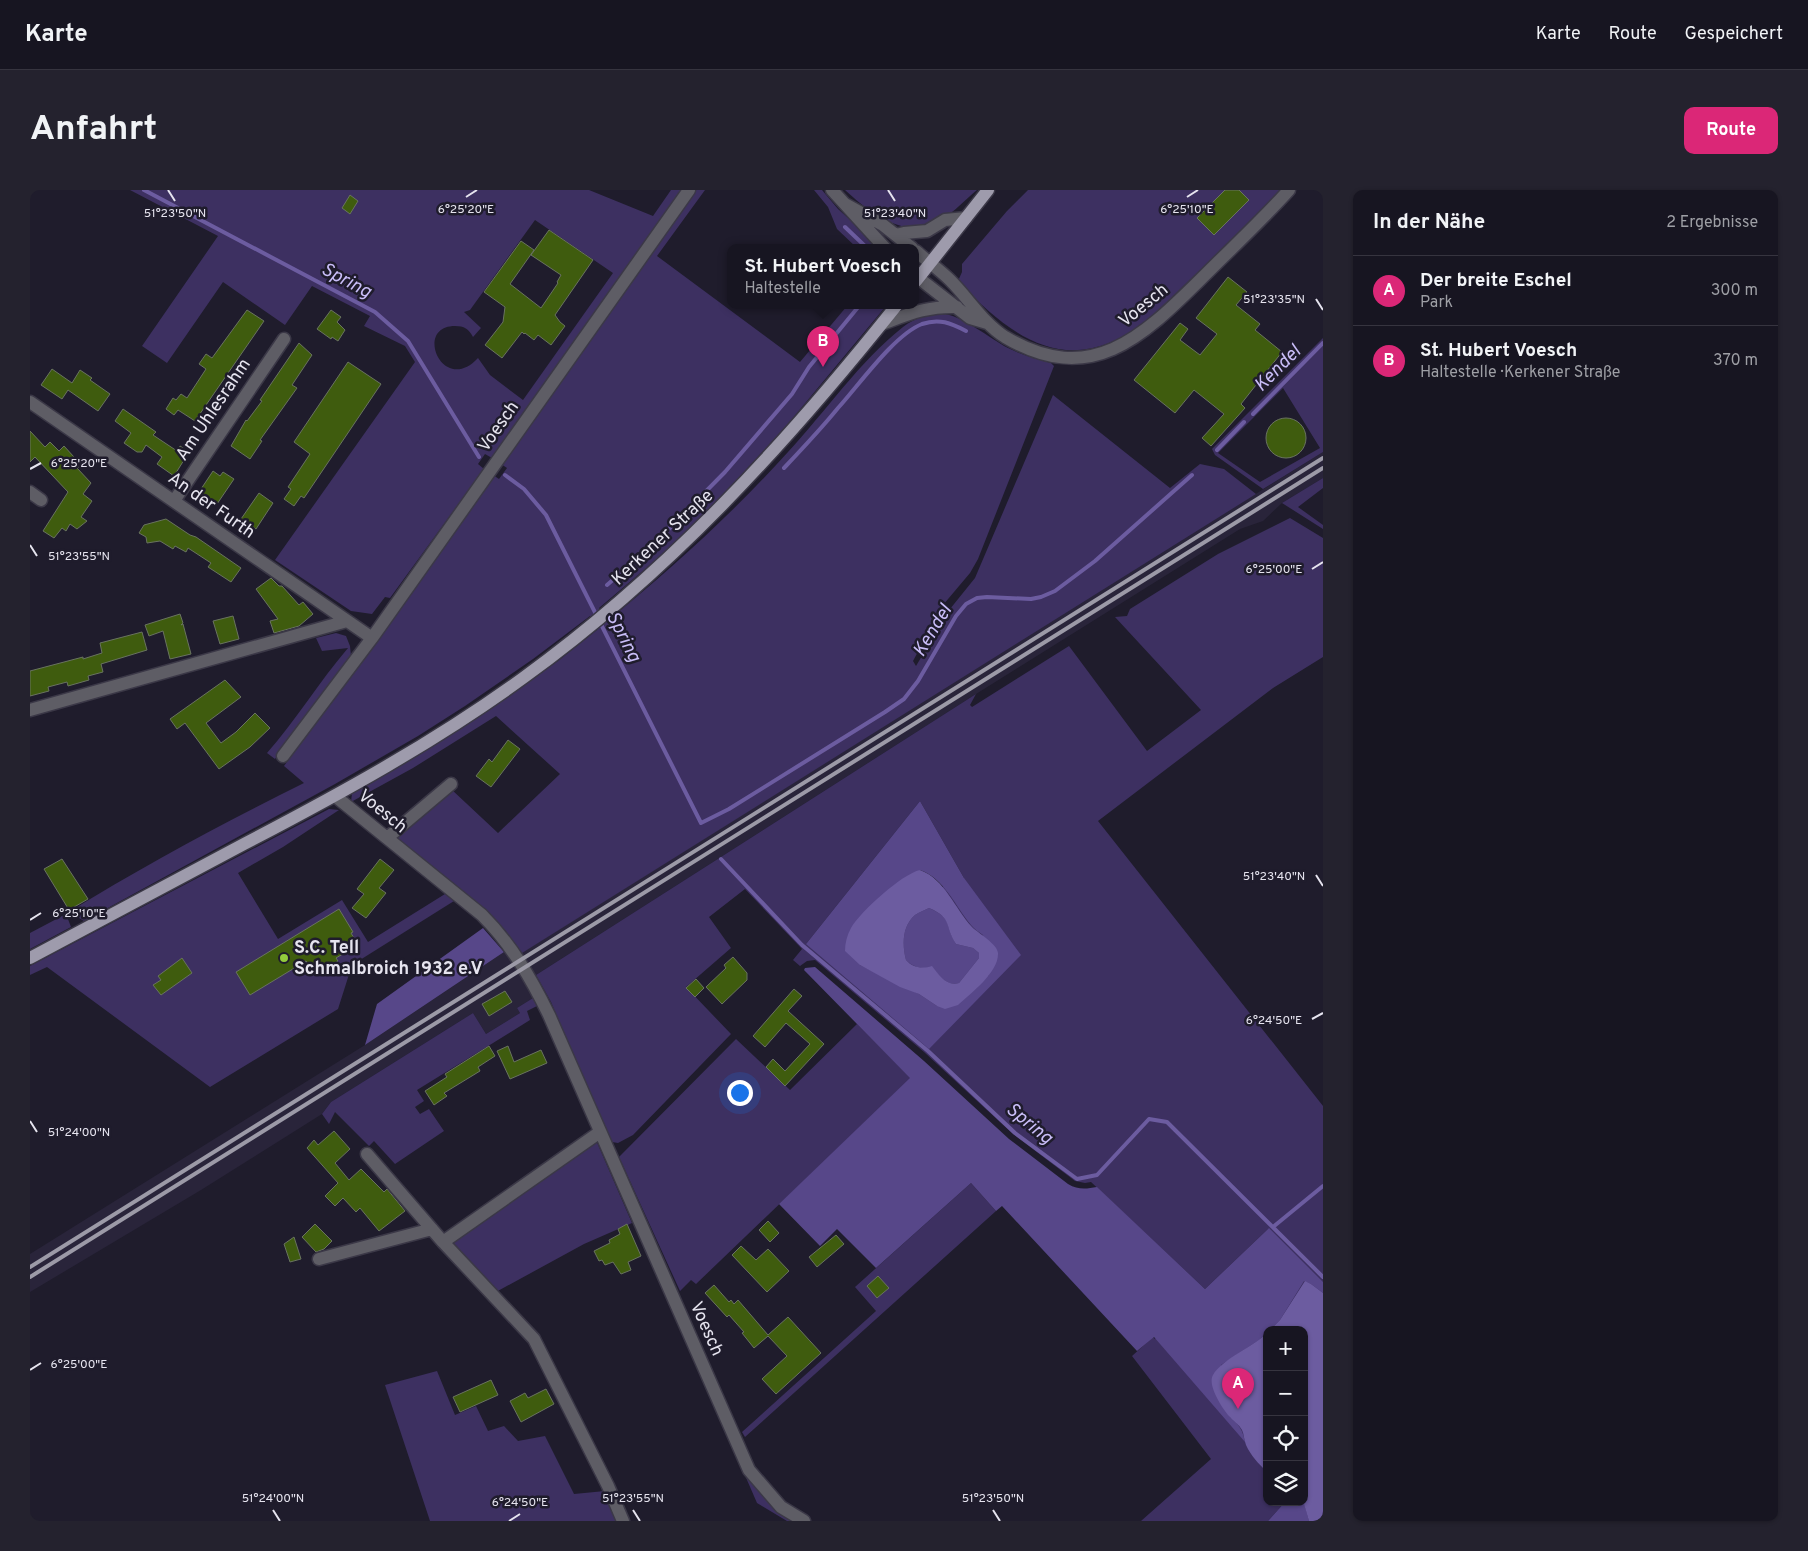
<!DOCTYPE html>
<html lang="de">
<meta charset="utf-8">
<style>
:root{--surface:#171521;--page:#24222e;--text:#f1f3f6;--muted:#9e9fa5;--line:#36343f;--accent:#db2777}
body{margin:0;font-family:Overpass,sans-serif;background:var(--page);color:var(--text)}
.controls{position:absolute;right:15px;bottom:15px;display:grid;overflow:hidden;border-radius:10px;box-shadow:0 1px 4px #0004}
.controls button{width:45px;height:45px;display:grid;place-items:center;padding:0;border:0;border-bottom:1px solid var(--line);background:var(--surface);color:var(--text);font:25px sans-serif}
.you{position:absolute;left:709px;top:902px;width:18px;height:18px;margin:-12px;border:4px solid #fff;border-radius:50%;background:#1a73e8;box-shadow:0 0 0 8px #1a73e833}
.badge{display:grid;place-items:center;width:32px;height:32px;border-radius:50%;background:var(--accent);color:#fff;font-size:16px;font-weight:700}
.pin{position:absolute;translate:-50% -41px;filter:drop-shadow(0 1px 2px #0008)}
.pin::after{content:'';position:absolute;top:26px;width:18px;height:15px;background:inherit;clip-path:polygon(0 0,100% 0,50% 100%)}
.popup{position:absolute;left:697px;top:54px;width:192px;height:65px;box-sizing:border-box;display:grid;place-content:center;border-radius:10px;background:var(--surface);filter:drop-shadow(0 1px 4px #0005);font-size:16px;white-space:nowrap;color:var(--muted)}
.popup b{font-size:19px;color:var(--text)}
.popup::after{content:'';position:absolute;left:50%;top:100%;margin-left:-10px;border:10px solid transparent;border-top-color:var(--surface)}
.list{margin:0;padding:0;list-style:none}
h2{display:flex;justify-content:space-between;align-items:center;height:65px;margin:0;padding:0 20px;font-size:21px}
h2 small{font-size:16px;font-weight:400;color:var(--muted)}
.list li{display:grid;grid-template-columns:32px 1fr auto;gap:15px;align-items:center;box-sizing:border-box;height:70px;padding:0 20px;border-top:1px solid var(--line)}
.list b{display:block;font-size:19px;white-space:nowrap}
.list p{margin:0;font-size:16px;white-space:nowrap;color:var(--muted)}
.list em{font-size:16px;font-style:normal;color:var(--muted)}
.icon{flex:none;width:28px;height:28px;fill:none;stroke:currentColor;stroke-width:2;stroke-linecap:round;stroke-linejoin:round}
.map{position:relative;flex:none;width:1293px;height:1331px;overflow:hidden;border-radius:10px}
header{display:flex;align-items:center;gap:30px;box-sizing:border-box;height:70px;padding:0 25px;background:var(--surface);border-bottom:1px solid var(--line)}
header strong{font-size:24px}
nav{display:flex;gap:28px;margin-inline-start:auto;font-size:18px}
.intro{display:flex;align-items:center;justify-content:space-between;box-sizing:border-box;height:120px;padding:0 30px}
h1{margin:0;font-size:35px}
.button{padding:12px 22px;border-radius:10px;background:var(--accent);color:#fff;font-size:18px;font-weight:700}
main{display:flex;gap:30px;padding:0 30px}
aside{flex:1;background:var(--surface);border-radius:10px;box-shadow:0 1px 4px #0004}
.map>svg:first-child{display:block}
.built{fill:#29243a}
.green{fill:#3d3061;fill-rule:evenodd}
.forest{fill:#574789;fill-rule:evenodd}
.water{fill:#6c5ca0;fill-rule:evenodd}
.lines{fill:none;stroke-linecap:round;stroke-linejoin:round}
.stream{stroke:#6c5ca0;stroke-width:4}
.building{fill:#3f5c0e;stroke:#697360}
.minor-casing{stroke:#3b3847;stroke-width:15}
.major-casing{stroke:#3b3847;stroke-width:15}
.minor{stroke:#5e5d65;stroke-width:12}
.major{stroke:#9e9bac;stroke-width:12}
.rail{stroke:#9c9aa7;stroke-width:4}
.ticks{fill:none;stroke:#e6e4ef;stroke-width:2}
.poi-dot{fill:#93cc3d;stroke:#1f1c2c;stroke-width:2}
.labels{text-anchor:middle;dominant-baseline:central;stroke-width:5;stroke-linejoin:round;paint-order:stroke}
.street-label{font-size:18px;fill:#e6e4ef;stroke:#1f1c2c}
.poi-label{font-size:18px;font-weight:bold;fill:#e6e4ef;stroke:#1f1c2c;text-anchor:start}
.water-label{font-size:19px;font-style:italic;fill:#c9bdf8;stroke:#1f1c2c}
.ticks-label{font-size:12px;text-anchor:middle;fill:#e6e4ef;stroke:#1f1c2c;stroke-width:5;stroke-linejoin:round;paint-order:stroke}
</style>
<header>
<strong>Karte</strong>
<nav><a>Karte</a><a>Route</a><a>Gespeichert</a></nav>
</header>
<div class="intro"><h1>Anfahrt</h1><a class="button">Route</a></div>
<main>
<div class="map">
<svg width="1293" height="1331" viewBox="0 0 1293 1331">
<rect width="100%" height="100%" fill="#1f1c2c"/>
<path class="built" d="M1293 262V288L1252 313 1233 331 1210 339 946 504 506 785 503 780 491 787 503 808 487 818 490 823 456 844 443 823 301 912 292 924 171 1000 0 1102V1064L335 855 474 762 480 770Z"/>
<path class="green" d="M100 0H559L623 26 641 0H652L462 268 455 264 448 274 454 279 360 408 355 407 342 424 321 421 245 370 385 172 375 156 334 136 340 126 282 96 255 135 193 92 137 173 112 156 188 46ZM505 30 583 83 493 210 460 185 448 168C413 206 383 136 425 136 434 136 439 139 443 147L451 138 434 122 440 120Z
M666 0H675L627 66 770 172 817 116H856L757 235 692 306 634 363 569 418 575 433C640 380 702 324 758 262 796 221 829 172 873 137 885 128 897 124 912 124 930 124 961 149 978 158 992 165 1006 169 1021 173L1024 176 948 369 940 383 913 415 883 471 886 476 920 419 945 388 1023 205 1140 298 1170 274 1194 279 1226 304 492 763 475 740 364 646 421 599 468 643 530 584 466 526 383 578 321 612 322 603 456 522 528 471 567 440 560 426 503 469 435 516 388 546 305 594 54 731 39 722C115 675 194 633 274 593L254 576 463 285 469 289 477 278 471 274Z
M784 0H792L808 19 851 58H827L807 39 798 17Z
M815 0H947C935 10 924 22 911 30 877 52 840 23 815 0Z
M998 0H1252L1123 126C1045 190 989 156 928 91L932 82V74L977 21Z
M1293 148V262L1233 299 1185 265 1182 259ZM1253 198 1290 258 1230 292 1188 263Z
M1293 288V298L1268 317 1293 335V339L1252 313Z
M1260 328 1293 348V467L1243 498 1068 631 1293 916V1331H1277L1261 1312H1274V1140H1237V1312H1255L1238 1331H1111L1181 1269 1102 1166 1123 1147 1125 1149 1231 1049 1239 1038 1175 1099 1061 992 1055 993 1045 991 983 944 894 862 785 770 777 771 770 776 763 770 772 759 715 699 679 727 701 758 656 797 701 844 603 945 588 953 582 952 545 870 521 812 506 785 946 504 940 515 942 517 1039 456 1117 561 1171 520 1085 427 1097 426 1100 419 1188 364ZM890 611 934 688 776 754Z
M306 443 316 446 320 456 321 466 245 569 237 563C266 530 289 492 318 458L292 461 286 448Z
M299 619 309 620 253 657 208 683 248 749 312 710 338 752 415 704 424 711 322 775 308 819 180 897 17 777 0 785V776Z
M36 724 41 737 0 759V743Z
M503 808 507 816 497 821 500 830 387 900 394 911 385 917 390 924 399 919 414 941 365 974 344 951 339 956 305 922 299 934 292 924 301 912 443 823 456 844 490 823 487 818Z
M827 834 881 888 666 1094 661 1090 650 1101 589 967 706 849 760 900Z
M566 950 602 1033 554 1054 466 1102 420 1052Z
M941 993 966 1021 715 1247 712 1242 846 1121 825 1097Z
M407 1181 425 1225 446 1216 458 1241 474 1236 488 1251 515 1246 544 1304 575 1301 589 1331H400L355 1195Z
M714 1283 765 1331H757L727 1313Z"/>
<path class="forest" d="M890 611 934 688 991 765 899 859 776 754ZM890 680C914 688 926 717 941 735 944 739 949 742 953 745L959 785 907 816 889 804 830 775Z
M899 718C924 729 914 735 926 754L943 758 949 763V768L929 793C917 797 909 785 902 777 892 779 884 778 876 770 872 755 872 736 885 725 889 722 895 720 899 718Z
M453 738 474 762 335 855 347 814Z
M785 777 894 871 979 949 1038 994C1048 1000 1056 999 1067 997L1175 1099 1239 1038 1293 1092V1103L1281 1094 1274 1091 1250 1130 1240 1140H1237V1143L1229 1150 1191 1175 1200 1227C1209 1234 1213 1241 1215 1252L1124 1147 1107 1161 972 1016 966 1021 941 993 846 1078 807 1039 790 1056 749 1014 880 888 774 780 775 778Z
M1255 1312 1274 1313 1279 1331H1238Z"/>
<path class="water" d="M890 680C915 689 925 719 942 737 948 743 969 755 968 764 968 783 941 803 928 815L915 819 907 816 889 804 870 797 830 775 815 761C815 753 817 745 821 738 831 721 872 684 890 680ZM899 718C923 728 914 736 926 754L943 758 949 763V768L929 793C917 797 909 785 902 776 892 779 883 778 876 770 872 755 872 736 885 725 889 722 895 720 899 718Z
M1275 1091 1281 1094 1293 1103V1331H1279L1274 1314 1272 1312H1274V1140H1240L1250 1130Z
M1237 1143V1282C1228 1273 1221 1266 1216 1255 1214 1250 1214 1244 1212 1240 1209 1234 1203 1231 1199 1226 1192 1218 1177 1195 1183 1185 1192 1169 1223 1157 1237 1143Z"/>
<g class="lines">
<path class="stream" d="M114 0 345 122 378 151 449 267
M815 37 837 58
M1223 224 1293 153
M1187 260 1214 232
M754 278C772 259 791 239 808 218 829 195 864 145 892 134 909 128 921 133 936 141
M475 285 494 299 516 325 671 633 699 619 855 522 874 509 888 491 926 426 936 414 947 408 957 407 1001 409 1011 407 1025 401 1065 371 1162 285
M577 395 623 355 695 282 762 204 779 177 829 116
M691 669 772 755 898 861 985 943 1047 989 1067 985 1119 929 1137 932 1293 1087
M1243 1037 1293 996"/>
</g>
<path class="building" d="M1195 0H1209L1219 10 1184 45 1167 28Z
M320 5 328 11 320 24 312 18Z
M519 40 563 70 525 125 530 132 535 136 521 155 508 145 504 150 495 143 494 144 492 142 472 168 455 155 473 132 475 117 454 102 491 51 504 60 480 94 511 118 528 93 527 92 531 85 501 65Z
M1198 87 1217 102 1206 115 1230 134 1225 140 1252 162 1211 214 1215 218 1181 256 1172 248 1194 224 1164 200 1145 223 1104 190 1150 133 1158 139 1150 150 1170 165 1187 144 1166 128Z
M217 120 234 131 165 231 148 220 144 225 136 219 143 208 146 210 151 204 157 208 176 179 169 174 176 164 182 168Z
M301 120 311 127 307 132 315 140 308 151 302 147 301 149 287 139Z
M269 153 282 165 262 195 267 198 230 250 232 251 220 269 201 256 216 230 217 231 232 211 230 210Z
M318 172 351 194 274 308 271 306 264 316 254 309 261 299 258 297 280 264 264 252Z
M22 179 42 193 50 180 62 188 60 190 80 204 68 221 38 200 32 209 11 195Z
M93 219 126 242 123 245 147 261 150 256 159 262 144 286 127 274 132 267 116 255 112 262H107L94 253 101 243 85 231Z
M1236 248a20 20 0 1 1 40 0a20 20 0 1 1-40 0Z
M0 241 15 257 20 252 29 261 34 256 44 267 41 269 49 277 47 278 61 293 53 304 62 311 51 327 57 331 47 339 40 334 36 341 32 338 24 348 13 341 38 302 5 267 0 272Z
M183 281 190 286 193 282 204 289 187 314 169 302Z
M229 303 243 313 226 339 211 329Z
M136 329 160 345 166 347 211 378 201 392 178 377 181 373 158 358 156 362 145 356 143 359 130 351 117 353 116 347 109 343 114 335Z
M241 388 249 396H252L269 415 273 412 283 424 269 436 244 443 240 431 248 429 226 399Z
M150 424 153 433 151 435 153 434 161 464 140 469 133 441 119 446 115 435Z
M203 426 209 449 190 454 183 431Z
M112 442 117 460 71 474 73 482 58 486 59 490 38 496 37 492 18 497 19 501 0 506V481L53 467V469L72 463 70 453Z
M195 490 211 507 176 533 191 553 206 542 225 523 240 538 220 557 189 579 155 533 147 539 140 529Z
M478 550 490 559 461 597 446 586 459 569 462 572Z
M32 669 58 709 39 720 14 679Z
M350 669 364 680 349 698 356 703 336 728 322 718 334 704 327 699Z
M309 719 323 742 321 743 328 755 306 768 308 771 286 785 276 771 220 805 206 782Z
M703 767 717 783V790L692 814 676 797 696 778 694 775Z
M152 768 162 783 131 805 123 795 131 790 128 786Z
M666 789 674 798 665 807 656 798Z
M764 799 772 806 758 821 794 854 755 896 736 877 743 869 755 881 780 854 756 833 735 857 723 846Z
M475 801 482 812 459 826 452 814Z
M459 856 465 866 448 877 450 881 414 903 417 906 404 915 395 901 417 887 415 884Z
M478 856 484 872 511 860 517 873 480 889 467 861Z
M304 941 320 959 305 973 319 990 331 979 354 1002 357 999 375 1021 349 1041 330 1018 326 1022 313 1008 305 1016 295 1006 308 993 277 958 284 950 288 955Z
M738 1031 749 1043 740 1052 729 1040Z
M285 1034 302 1051 294 1059 286 1062 272 1047Z
M597 1034 611 1066 598 1072 601 1080 591 1084 583 1072 575 1075 572 1070 569 1071 564 1061 580 1053 579 1050 590 1044 588 1039Z
M806 1045 814 1054 787 1077 779 1067Z
M264 1047 271 1069 260 1072 254 1054Z
M711 1056 726 1070 738 1059 759 1081 737 1102 702 1065Z
M848 1086 859 1098 847 1108 837 1096Z
M684 1095 699 1112 701 1110 704 1114 708 1110 738 1145 758 1127 791 1163 746 1204 732 1189 757 1166 738 1146 724 1158 712 1143 714 1142 699 1125 697 1127 675 1103Z
M461 1190 468 1205 430 1222 423 1207Z
M516 1199 524 1214 491 1232 480 1211 495 1203 498 1208Z"/>
<g class="lines">
<g class="minor-casing">
<path id="minor" d="M802 0 855 58
M815 14 853 35 882 58
M866 45 874 43 897 41 915 30 936 28
M886 61C897 71 910 80 920 90 939 109 953 133 975 147 1064 200 1116 143 1177 83 1204 56 1233 29 1259 0
M886 86 940 128 957 133
M852 134C879 124 897 116 927 117
M0 212 342 448
M0 302 11 310
M144 311 254 149
M0 520 317 431
M253 566 342 448 659 0
M305 606 452 725C481 754 501 788 519 825L719 1280 751 1317 774 1331
M357 648 421 594
M337 964 413 1052 504 1149 578 1296 593 1331
M413 1052 570 942
M289 1069 402 1039"/>
</g>
<g class="major-casing">
<path id="major" d="M886 91 958 0
M0 768C71 730 143 692 214 654 310 604 405 552 493 488 638 383 755 255 866 116"/>
</g>
<use href="#minor" class="minor"/>
<use href="#major" class="major"/>
<path class="rail" d="M0 1077 1293 268
M0 1087 1293 278"/>
</g>
<path class="ticks" d="M138 0 145 11M858 0 865 11M436 7 447 0M1157 7 1168 0M1286 109 1293 120M0 279 11 273M0 355 7 366M1282 379 1293 372M1286 685 1293 696M0 730 11 723M1282 829 1293 823M0 931 7 942M0 1180 11 1173M243 1320 250 1331M603 1320 610 1331M963 1320 970 1331M479 1331 490 1324"/>
<circle class="poi-dot" cx="254" cy="768" r="5"/>
<g class="labels">
<g class="street-label">
<text transform="translate(1114 116) rotate(-39)">Voesch</text>
<text transform="translate(184 220) rotate(-56)">Am Uhlesrahm</text>
<text transform="translate(469 237) rotate(-55)">Voesch</text>
<text transform="translate(181 316) rotate(35)">An der Furth</text>
<text transform="translate(633 348) rotate(-43)">Kerkener Straße</text>
<text transform="translate(352 622) rotate(39)">Voesch</text>
<text transform="translate(676 1139) rotate(66)">Voesch</text>
</g>
<g class="poi-label">
<text x="264" y="758">S.C. Tell<tspan x="264" dy="21">Schmalbroich 1932 e.V</tspan></text>
</g>
<g class="water-label">
<text transform="translate(316 91) rotate(28)">Spring</text>
<text transform="translate(1248 179) rotate(-45)">Kendel</text>
<text transform="translate(903 441) rotate(-59)">Kendel</text>
<text transform="translate(593 447) rotate(63)">Spring</text>
<text transform="translate(999 934) rotate(39)">Spring</text>
</g>
</g>
<g class="ticks-label">
<text x="436" y="23">6°25'20"E</text>
<text x="1157" y="23">6°25'10"E</text>
<text x="145" y="27">51°23'50"N</text>
<text x="865" y="27">51°23'40"N</text>
<text x="1244" y="113">51°23'35"N</text>
<text x="49" y="277">6°25'20"E</text>
<text x="49" y="370">51°23'55"N</text>
<text x="1244" y="383">6°25'00"E</text>
<text x="1244" y="690">51°23'40"N</text>
<text x="49" y="727">6°25'10"E</text>
<text x="1244" y="834">6°24'50"E</text>
<text x="49" y="946">51°24'00"N</text>
<text x="49" y="1178">6°25'00"E</text>
<text x="243" y="1312">51°24'00"N</text>
<text x="603" y="1312">51°23'55"N</text>
<text x="963" y="1312">51°23'50"N</text>
<text x="490" y="1316">6°24'50"E</text>
</g>
</svg>
<div class="controls">
<button>+</button>
<button>−</button>
<button><svg class="icon" aria-label="locate" viewBox="0 0 24 24"><circle cx="12" cy="12" r="6"/><path d="M12 2v4M12 18v4M2 12h4M18 12h4"/></svg></button>
<button><svg class="icon" aria-label="layers" viewBox="0 0 24 24"><path d="M12 4l9 5-9 5-9-5zM3 14l9 5 9-5"/></svg></button>
</div>
<div class="you"></div>
<div class="pin badge" style="left:1208px;top:1219px">A</div>
<div class="pin badge" style="left:793px;top:177px">B</div>
<div class="popup"><b>St. Hubert Voesch</b>Haltestelle</div>
</div>
<aside>
<h2>In der Nähe<small>2 Ergebnisse</small></h2>
<ul class="list">
<li><span class="badge">A</span><div><b>Der breite Eschel</b><p>Park</p></div><em>300 m</em></li>
<li><span class="badge">B</span><div><b>St. Hubert Voesch</b><p>Haltestelle · Kerkener Straße</p></div><em>370 m</em></li>
</ul>
</aside>
</main>
